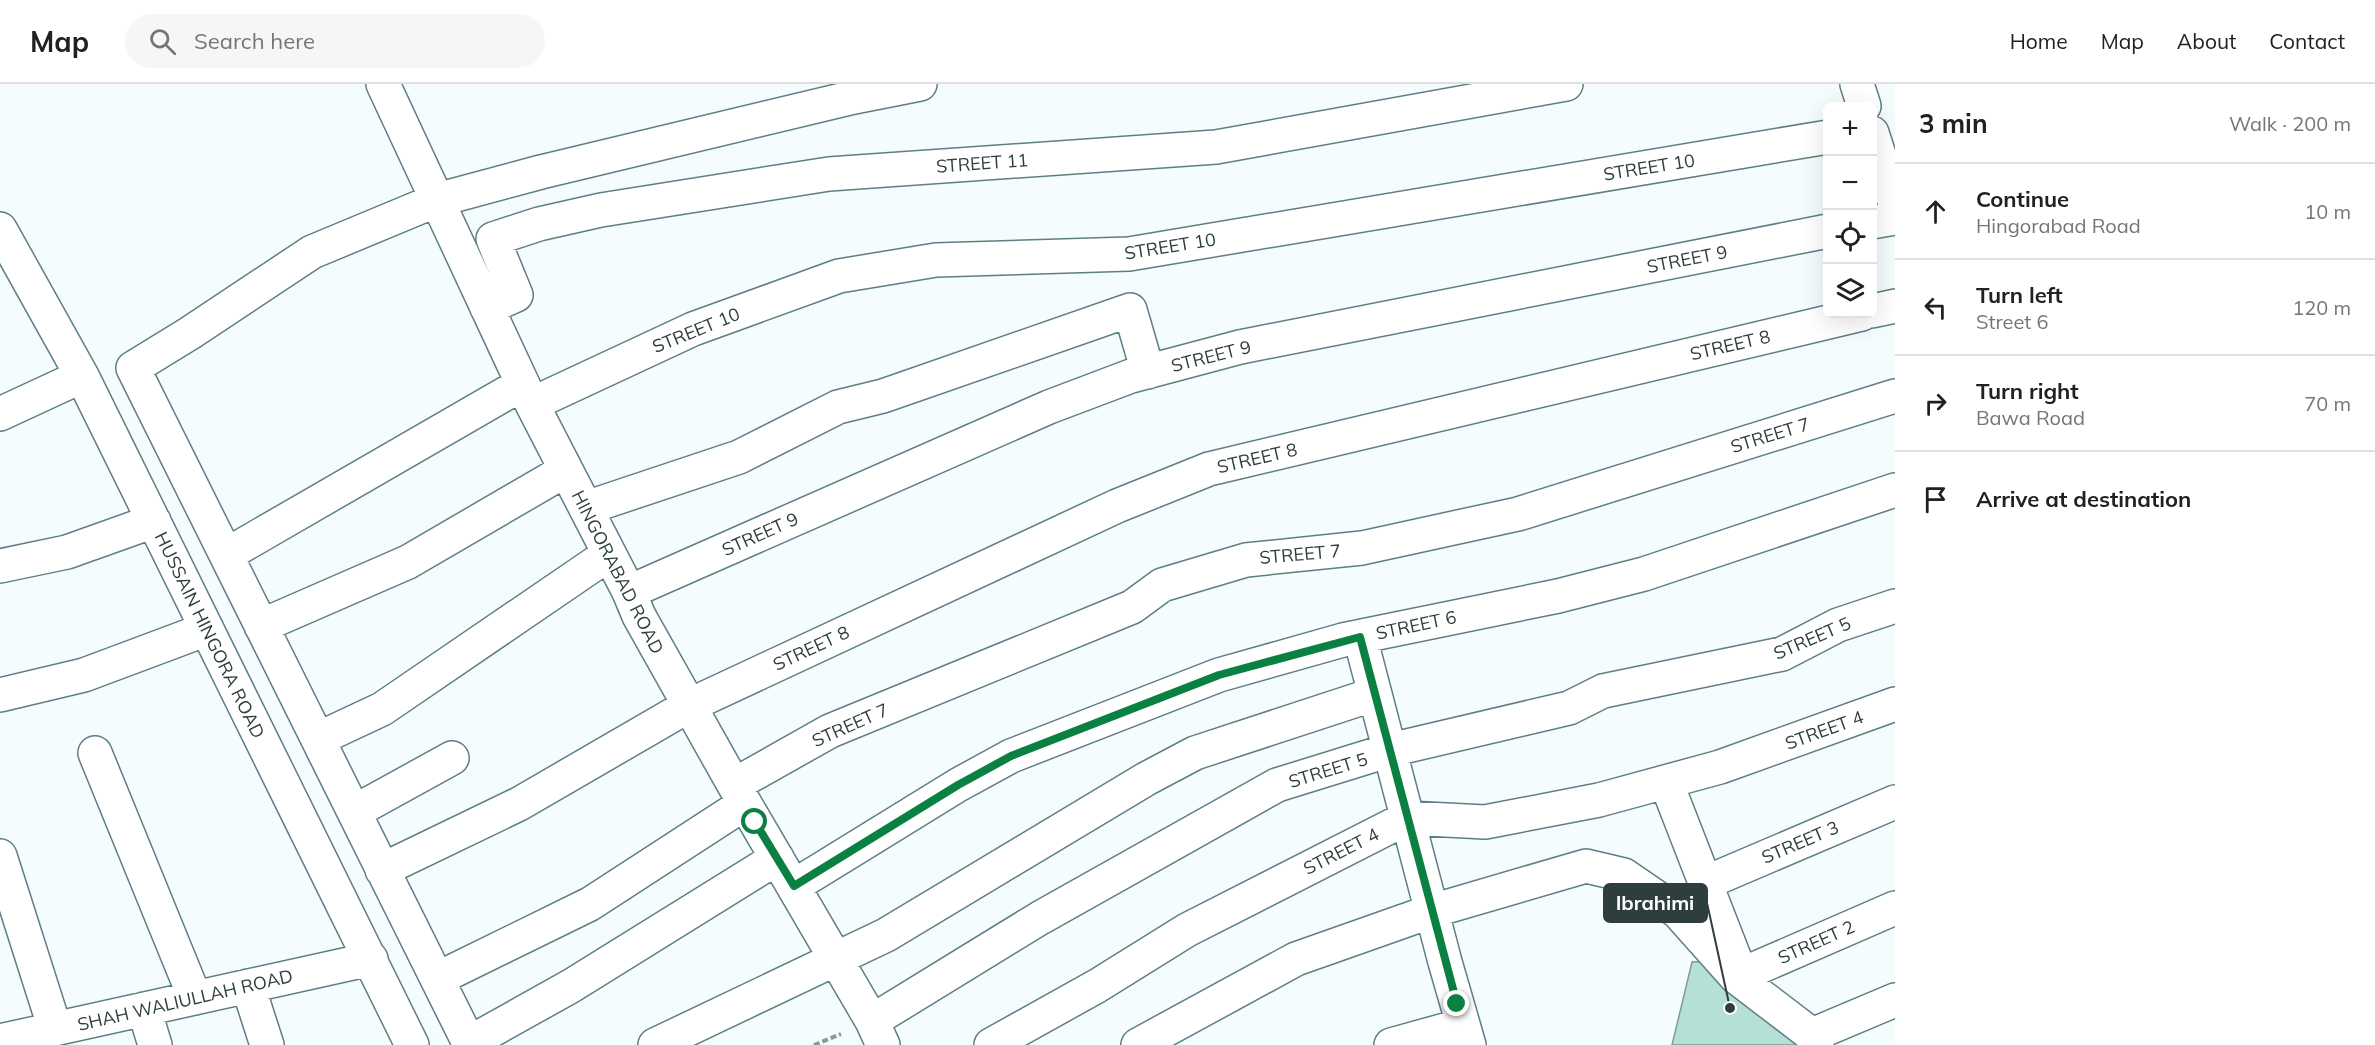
<!DOCTYPE html>
<meta charset="utf-8">
<style>
:root{--surface:#fff;--page:#f6f6f6;--text:#202124;--muted:#757577;--line:#e0e0e0}
body{margin:0;font-family:Mulish,sans-serif;background:var(--page);color:var(--text)}
.controls{position:absolute;right:18px;top:18px;display:grid;overflow:hidden;border-radius:9px;box-shadow:0 6px 24px #0002}
.controls button{width:54px;height:54px;display:grid;place-items:center;padding:0;border:0;border-bottom:2px solid var(--line);background:var(--surface);color:var(--text);font:30px sans-serif}
.stop{position:absolute;width:18px;height:18px;margin:-14px;border:4px solid #0b8043;border-radius:50%;background:#fff}
.stop.end{background:#0b8043;border-color:#fff;box-shadow:0 2px 6px #0008}
.list{margin:0;padding:0;list-style:none}
h2{display:flex;justify-content:space-between;align-items:center;height:78px;margin:0;padding:0 24px;font-size:26px}
h2 small{font-size:20px;font-weight:400;color:var(--muted)}
.list li{display:grid;grid-template-columns:39px 1fr auto;gap:18px;align-items:center;box-sizing:border-box;height:96px;padding:0 24px;border-top:2px solid var(--line)}
.list b{display:block;font-size:22px;white-space:nowrap}
.list p{margin:0;font-size:20px;white-space:nowrap;color:var(--muted)}
.list em{font-size:20px;font-style:normal;color:var(--muted)}
.icon{flex:none;width:33px;height:33px;fill:none;stroke:currentColor;stroke-width:2;stroke-linecap:round;stroke-linejoin:round}
.map{position:relative;flex:none;width:1895px;height:961px;overflow:hidden}
header{display:flex;align-items:center;gap:36px;box-sizing:border-box;height:84px;padding:0 30px;background:var(--surface);border-bottom:2px solid var(--line)}
header strong{font-size:28px}
nav{display:flex;gap:33px;margin-inline-start:auto;font-size:21px}
.search{width:420px;height:54px;background:var(--page);display:flex;align-items:center;gap:15px;box-sizing:border-box;padding:0 21px;border-radius:33px;color:var(--muted);font-size:22px}
main{display:flex}
aside{flex:1;background:var(--surface)}
.map>svg:first-child{display:block}
.building{fill:#b4e0d8;stroke:#7e9d97;stroke-width:1.5}
.lines{fill:none;stroke-linecap:round;stroke-linejoin:round}
.minor-casing{stroke:#5d7f83;stroke-width:36}
.path{stroke:#8c9899;stroke-width:4;stroke-dasharray:6 3;stroke-linecap:butt}
.minor{stroke:#fff;stroke-width:33}
.route{stroke:#0b8043;stroke-width:8}
.labels{text-anchor:middle;dominant-baseline:central;stroke-width:4.5;stroke-linejoin:round;paint-order:stroke}
.street-label{font-size:18px;fill:#2e3d3e;stroke:#fff}
.leader{fill:none;stroke:#2e3d3e;stroke-width:2}
.callout-dot{fill:#2e3d3e;stroke:#fff;stroke-width:2}
.callout{fill:#2e3d3e;stroke:#2e3d3e;stroke-width:2}
.callout-label{font-size:20px;text-anchor:middle;font-weight:bold;fill:#fff}
</style>
<header>
<strong>Map</strong>
<div class="search"><svg class="icon" aria-label="search" viewBox="0 0 24 24"><circle cx="10" cy="10" r="6"/><path d="M15 15l6 6"/></svg>Search here</div>
<nav><a>Home</a><a>Map</a><a>About</a><a>Contact</a></nav>
</header>
<main>
<div class="map">
<svg width="1895" height="961" viewBox="0 0 1895 961">
<rect width="100%" height="100%" fill="#f5fcfd"/>
<path class="building" d="M1729 876 1796 936 1806 961H1672L1692 878Z"/>
<g class="lines">
<g class="minor-casing">
<path id="minor" d="M383 0 532 320 629 508 639 532 734 701 872 937 883 961
M1857 0 1864 22
M1872 49 1895 120
M1872 138 1895 134
M0 145 82 292 412 961
M487 224 516 211 493 155 539 140 601 126 829 90 1216 63 1566 0
M1872 227 1895 222
M532 320 693 245 839 192 936 176 1129 170 1828 53
M0 330 82 292
M586 424 739 373 838 323 883 312 1130 226 1148 288
M226 471 522 300
M0 482 67 468 154 437
M629 508 1049 323 1131 292 1240 263 1828 147
M261 542 408 478 566 386
M1360 553 1445 878 1469 961
M0 611 84 591 207 545
M318 655 382 625 609 470
M95 669 195 914
M1666 698 1738 883
M734 701 830 647 1132 523 1162 501 1246 476 1362 464 1518 430 1895 312
M354 728 452 674
M0 772 55 945
M382 786 519 720 688 622 1117 422 1209 385 1862 230
M1705 799 1895 718
M794 802 958 701 1011 672 1219 591 1343 556 1558 512 1644 490 1895 406
M1736 893 1895 824
M437 895 590 820 744 720
M248 902 267 961
M144 925 155 961
M872 937 1040 834 1277 701 1390 666 1569 624 1603 607 1782 570 1838 541 1895 522
M1812 951 1895 916
M0 957 371 875
M469 959 571 902 777 774
M470 961 133 284 190 249 312 168 437 116 541 88 854 13 920 0
M655 961 886 851 1146 695 1195 669 1375 610
M991 961 1097 902 1187 846 1407 734 1485 738 1599 716 1720 683 1895 620
M1138 961 1296 875 1432 827 1586 782 1624 791 1678 828 1736 893 1812 951 1817 961
M1391 961 1463 941"/>
</g>
<path class="path" d="M814 961 841 950"/>
<use href="#minor" class="minor"/>
</g>
<g class="lines">
<path class="route" d="M755 738 794 802 958 701 1011 672 1219 591 1360 553 1457 920"/>
</g>
<g class="labels">
<g class="street-label">
<text transform="translate(982 79) rotate(-4)">STREET 11</text>
<text transform="translate(1649 83) rotate(-9)">STREET 10</text>
<text transform="translate(1170 162) rotate(-9)">STREET 10</text>
<text transform="translate(1687 175) rotate(-11)">STREET 9</text>
<text transform="translate(696 246) rotate(-22)">STREET 10</text>
<text transform="translate(1730 261) rotate(-13)">STREET 8</text>
<text transform="translate(1211 272) rotate(-14)">STREET 9</text>
<text transform="translate(1770 351) rotate(-17)">STREET 7</text>
<text transform="translate(1257 374) rotate(-13)">STREET 8</text>
<text transform="translate(760 450) rotate(-24)">STREET 9</text>
<text transform="translate(1300 470) rotate(-5)">STREET 7</text>
<text transform="translate(618 488) rotate(63)">HINGORABAD ROAD</text>
<text transform="translate(1416 541) rotate(-12)">STREET 6</text>
<text transform="translate(210 551) rotate(64)">HUSSAIN HINGORA ROAD</text>
<text transform="translate(1812 554) rotate(-23)">STREET 5</text>
<text transform="translate(811 564) rotate(-25)">STREET 8</text>
<text transform="translate(850 641) rotate(-24)">STREET 7</text>
<text transform="translate(1824 646) rotate(-20)">STREET 4</text>
<text transform="translate(1328 686) rotate(-17)">STREET 5</text>
<text transform="translate(1800 758) rotate(-23)">STREET 3</text>
<text transform="translate(1341 767) rotate(-27)">STREET 4</text>
<text transform="translate(1816 858) rotate(-24)">STREET 2</text>
<text transform="translate(185 916) rotate(-13)">SHAH WALIULLAH ROAD</text>
</g>
</g>
<path class="leader" d="M1730 924L1707 819"/>
<circle class="callout-dot" cx="1730" cy="924" r="6"/>
<rect class="callout" x="1604" y="800" width="103" height="38" rx="6"/>
<g class="callout-label">
<text x="1655" y="826">Ibrahimi</text>
</g>
</svg>
<div class="controls">
<button>+</button>
<button>−</button>
<button><svg class="icon" aria-label="locate" viewBox="0 0 24 24"><circle cx="12" cy="12" r="6"/><path d="M12 2v4M12 18v4M2 12h4M18 12h4"/></svg></button>
<button><svg class="icon" aria-label="layers" viewBox="0 0 24 24"><path d="M12 4l9 5-9 5-9-5zM3 14l9 5 9-5"/></svg></button>
</div>
<div class="stop" style="left:755px;top:738px"></div>
<div class="stop end" style="left:1457px;top:920px"></div>
</div>
<aside>
<h2>3 min<small>Walk · 200 m</small></h2>
<ul class="list">
<li><svg class="icon" aria-label="ahead" viewBox="0 0 24 24"><path d="M12 20V5M6 11l6-6 6 6"/></svg><div><b>Continue</b><p>Hingorabad Road</p></div><em>10 m</em></li>
<li><svg class="icon" aria-label="left" viewBox="0 0 24 24"><path d="M17 20v-9H6M10 6l-5 5 5 5"/></svg><div><b>Turn left</b><p>Street 6</p></div><em>120 m</em></li>
<li><svg class="icon" aria-label="right" viewBox="0 0 24 24"><path d="M7 20v-9h11M14 6l5 5-5 5"/></svg><div><b>Turn right</b><p>Bawa Road</p></div><em>70 m</em></li>
<li><svg class="icon" aria-label="arrive" viewBox="0 0 24 24"><path d="M6 21V4h12l-3 4 3 4H6"/></svg><div><b>Arrive at destination</b></div></li>
</ul>
</aside>
</main>
